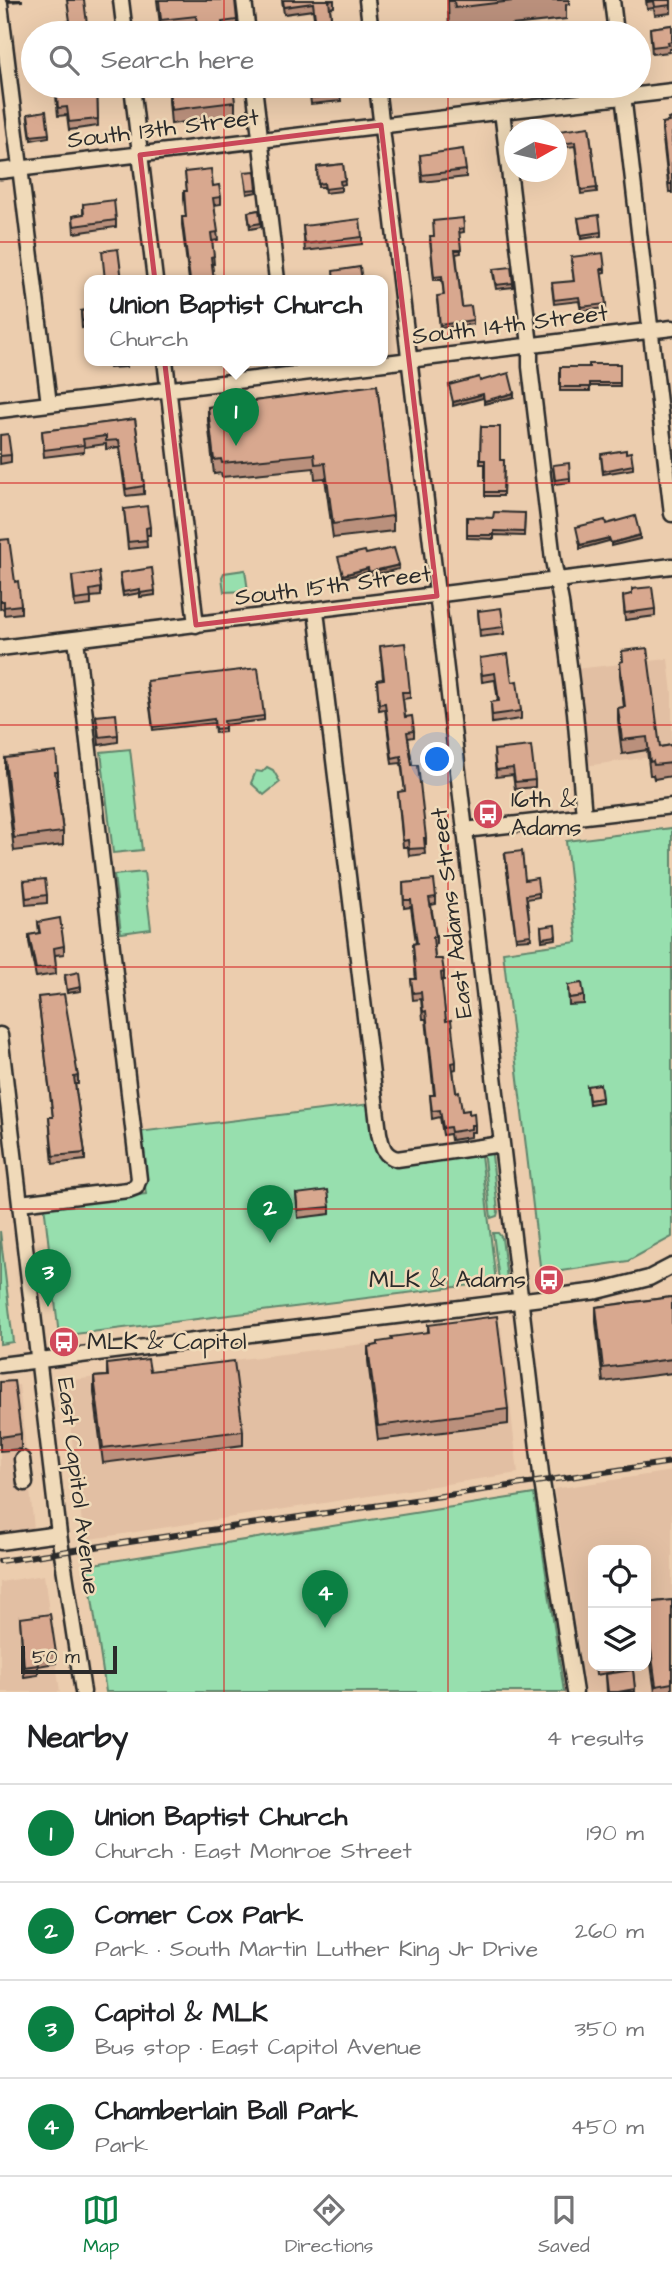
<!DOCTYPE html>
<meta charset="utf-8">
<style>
:root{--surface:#fff;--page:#f2f2f2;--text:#202124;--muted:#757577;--line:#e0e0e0;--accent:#0b8043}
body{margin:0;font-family:"Architects Daughter",sans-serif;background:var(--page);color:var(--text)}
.controls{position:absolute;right:21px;bottom:21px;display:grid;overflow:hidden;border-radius:14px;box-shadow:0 7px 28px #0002}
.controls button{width:63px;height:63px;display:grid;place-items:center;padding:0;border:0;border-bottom:2px solid var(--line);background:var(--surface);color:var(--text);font:35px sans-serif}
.compass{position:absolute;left:504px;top:119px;width:63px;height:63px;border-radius:50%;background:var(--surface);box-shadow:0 7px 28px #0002;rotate:82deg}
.scale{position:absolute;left:21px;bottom:18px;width:96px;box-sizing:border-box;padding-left:7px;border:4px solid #2b2b2b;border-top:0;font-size:19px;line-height:24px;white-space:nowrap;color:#2b2b2b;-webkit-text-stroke:5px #f0dab9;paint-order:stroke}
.you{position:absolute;left:438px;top:760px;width:24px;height:24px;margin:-18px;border:5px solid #fff;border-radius:50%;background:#1a73e8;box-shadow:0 0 0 10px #1a73e833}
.badge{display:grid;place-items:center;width:46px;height:46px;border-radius:50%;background:var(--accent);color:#fff;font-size:23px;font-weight:700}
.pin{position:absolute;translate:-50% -58px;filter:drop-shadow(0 2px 4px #0008)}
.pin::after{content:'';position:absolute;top:37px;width:24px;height:21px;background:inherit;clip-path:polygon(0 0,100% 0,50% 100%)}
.popup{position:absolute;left:84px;top:275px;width:304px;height:91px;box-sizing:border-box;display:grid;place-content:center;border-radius:14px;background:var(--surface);filter:drop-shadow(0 2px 5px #0005);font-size:23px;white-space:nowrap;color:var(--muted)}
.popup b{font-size:26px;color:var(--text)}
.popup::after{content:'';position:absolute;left:50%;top:100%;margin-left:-14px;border:14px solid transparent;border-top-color:var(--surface)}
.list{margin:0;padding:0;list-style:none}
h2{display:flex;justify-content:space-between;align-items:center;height:91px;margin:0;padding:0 28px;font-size:30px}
h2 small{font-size:23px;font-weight:400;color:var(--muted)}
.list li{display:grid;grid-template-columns:46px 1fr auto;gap:21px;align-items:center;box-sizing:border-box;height:98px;padding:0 28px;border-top:2px solid var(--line)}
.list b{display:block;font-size:26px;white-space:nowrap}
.list p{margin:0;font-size:23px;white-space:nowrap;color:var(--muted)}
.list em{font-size:23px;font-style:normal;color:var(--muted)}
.icon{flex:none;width:38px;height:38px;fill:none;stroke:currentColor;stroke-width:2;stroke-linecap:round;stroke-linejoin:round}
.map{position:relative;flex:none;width:672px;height:1692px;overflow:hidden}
.search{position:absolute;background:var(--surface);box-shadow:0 7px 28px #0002;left:21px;right:21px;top:21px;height:77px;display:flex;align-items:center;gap:18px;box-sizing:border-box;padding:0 24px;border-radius:38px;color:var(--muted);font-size:26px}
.sheet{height:483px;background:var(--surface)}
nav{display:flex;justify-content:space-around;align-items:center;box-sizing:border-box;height:98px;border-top:2px solid var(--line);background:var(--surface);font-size:19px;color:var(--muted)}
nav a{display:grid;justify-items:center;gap:4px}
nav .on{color:var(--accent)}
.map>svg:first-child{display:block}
.built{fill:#e2bfa3;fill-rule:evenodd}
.green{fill:#97dfae;stroke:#61856c;stroke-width:2}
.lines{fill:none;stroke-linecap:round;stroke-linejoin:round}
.minor-casing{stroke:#2b2b2b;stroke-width:19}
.minor{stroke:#f0dab9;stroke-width:14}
.rail-casing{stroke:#2b2b2b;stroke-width:6}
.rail{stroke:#f0dab9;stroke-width:3.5;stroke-dasharray:10;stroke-linecap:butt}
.wall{fill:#ba907b;stroke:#2b2b2b;stroke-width:2}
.shaded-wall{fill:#977664;stroke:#2b2b2b;stroke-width:2}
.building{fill:#d8a88f;stroke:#2b2b2b;stroke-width:2}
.marked{fill:none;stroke:#c94859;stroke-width:5;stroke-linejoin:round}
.grid{fill:none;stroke:#d62828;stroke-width:2;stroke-opacity:0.55}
.labels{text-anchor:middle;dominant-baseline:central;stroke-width:5;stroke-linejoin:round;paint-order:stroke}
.street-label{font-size:24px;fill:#2b2b2b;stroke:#f0dab9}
.poi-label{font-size:24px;fill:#2b2b2b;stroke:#f0dab9;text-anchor:start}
</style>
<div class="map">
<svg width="672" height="1692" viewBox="0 0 672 1692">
<rect width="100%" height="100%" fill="#eccdae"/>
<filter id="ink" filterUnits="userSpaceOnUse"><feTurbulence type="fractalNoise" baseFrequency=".0143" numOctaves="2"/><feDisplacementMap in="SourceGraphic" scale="14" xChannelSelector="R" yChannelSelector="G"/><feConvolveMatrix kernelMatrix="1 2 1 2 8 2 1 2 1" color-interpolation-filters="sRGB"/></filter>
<g filter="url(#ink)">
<path class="built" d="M668 659 672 693V754L585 766 575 669Z
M501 1327 518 1473 84 1540 65 1381Z
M19 1385 34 1529 0 1533V1388Z
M672 1471V1692H585L554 1489ZM593 1550H646V1666H593Z
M44 1575 60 1692H0V1582Z"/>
<path class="green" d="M245 570 248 591 224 592 222 577 224 573Z
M130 749 142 850 113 853 101 752Z
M267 767 273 770 280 782 264 795 251 783 256 771 262 772Z
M672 828V1237L628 1261 541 1274 503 952 577 942 566 841Z
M144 872 151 929 121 933 114 875Z
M370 1104 376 1153 390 1166 481 1155 496 1282 59 1336 44 1204 146 1194 138 1132Z
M483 1150 489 1151 492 1155 498 1212 497 1216 491 1218Z
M0 1231 13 1342 0 1344Z
M493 1233H498L502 1238 507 1279 499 1280Z
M534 1494 564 1692H106L87 1565Z"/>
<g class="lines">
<g class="minor-casing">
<path id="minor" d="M121 0 125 33
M244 0 248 33
M367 0 371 33
M612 0 616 33
M0 4 49 404
M132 86 155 280
M254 86 277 280
M377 86 542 1482 575 1692
M622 86 672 514
M502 111 530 345V367L553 560 561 602 575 712 584 816
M0 171 672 91
M165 360 196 625
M0 410 672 328
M316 611 379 1133C382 1146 383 1155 397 1159L502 1144
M0 648 672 566
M465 830 672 806
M0 1035 59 1534 83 1692
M20 1203 128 1190 136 1187 139 1179 76 639
M0 1365 598 1291 649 1278 672 1266
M22 1459 25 1483
M0 1542 59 1534"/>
</g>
<use href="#minor" class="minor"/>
<g class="rail-casing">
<path id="rail" d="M0 1561 672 1462"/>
</g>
<use href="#rail" class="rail"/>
</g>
<path class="wall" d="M9 0H22V1L9 2Z
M157 0H235L237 20V33H196V30L161 33Z
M282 0H334V7L330 8 333 33H316L313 10 284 14Z
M448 0H569V4L566 5V19L512 25V33H449Z
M646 0H671V13L655 15 654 8 647 9Z
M672 25V49H669V52L652 54 650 28Z
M55 86H92V88L97 87 98 126 69 130 67 115 58 116Z
M309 86H339L341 101 311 104Z
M169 87 235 102V115L171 124 169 101Z
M28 118 49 134V137L31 140Z
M672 118V194V191L669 192 662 130V123L668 122Z
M589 127 597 192 581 194 575 146 560 148 558 135Z
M420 155 466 170V177L422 182Z
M343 164 345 184 341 185V191L325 193 324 187H318L317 167Z
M185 172 213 186 221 197V204L214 205 218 240 212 241 214 264H212L214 280H189L182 225V217H186L184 199V191H187Z
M244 172 257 189V192L247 194Z
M83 204 116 220V227L74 233 73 216 83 214Z
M259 210 261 227 250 229 248 212Z
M463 218 464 232 459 233 461 253 456 254 462 307 473 320V324L440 328 437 300 444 295 442 280H434L430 240 434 236Z
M578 218 601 232V236L581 239Z
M303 226 362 237V244L305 251Z
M571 261 605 269V272L601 273 606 308 581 311 579 301 554 304 552 287 574 281Z
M493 273 513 283V287L496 289Z
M89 310V327L82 328 81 311Z
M108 360H126V367L109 368Z
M620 364V386H590V391H560V367H589Z
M377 385 393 516V531L333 538 325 478 315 479 314 468 222 477 221 473 214 474 208 421V407Z
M135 419 144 486V494L126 496 119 447 106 449V444L84 447V452L44 457 42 431Z
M481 427 500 460H504L503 496H485V464H480Z
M0 435 11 455V462L0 464Z
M626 453 633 465V469L603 474 601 457Z
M553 469 570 478V482L555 484Z
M124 509 150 527V535H146L147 547 128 549Z
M525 513 524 536 494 535V539L467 538V517L493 518Z
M0 540 15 582 21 605V613L4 615V608L0 609Z
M72 576 101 588V596L91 597V605L75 607Z
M120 576 155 591V595L140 597V593L123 596Z
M632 589 655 609V616L625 620 623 596 632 594Z
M478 611 504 627V634L480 637Z
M380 646 410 692V698L403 699 405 717 414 731V737L408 738 412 765 426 838V844H424L425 854 409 856 408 847H403L398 792 405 791 401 763 392 764 385 709 379 710 377 680 383 679Z
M622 651 660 747 672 745V776L654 779 653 775H650L647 750 622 754 618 721V708L624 707 620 675V662L622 661Z
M480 658 512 682 521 711V719L492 723 491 702 498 701 495 680 482 682Z
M147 685 264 716V720L225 725V732L215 733 214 723 153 730Z
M96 716 118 735V742L99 745Z
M494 750 535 780V787L515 789 513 775 496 777Z
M5 758 58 772V785H57L63 832V845L14 851 5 772Z
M505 856 525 880 539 893V897L527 899 531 939 516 940Z
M24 881 47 895V903L26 905Z
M403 883 436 897V904L431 905 436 937V944L434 945 435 959 444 972V980H441L446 1021 456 1062V1069L453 1070 456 1092 462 1111 469 1114 475 1125V1132H471V1137L451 1140 450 1134 443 1135 440 1117 432 1119 430 1095H434L426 1019H423L421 999 413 1000 411 979H416L413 944 416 943 411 907 404 908Z
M38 922 64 946V954L55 955 56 974 36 977 29 942V935L39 933Z
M541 927 556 936V939L542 941Z
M65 978 81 987V991L67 993Z
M568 985 584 996V1004L569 1005Z
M38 997 78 1076V1084H75L85 1153V1160L53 1164 49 1117H53Z
M587 1086 602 1098V1102L589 1104Z
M296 1194 330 1207V1214L298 1218Z
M672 1297V1373L603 1382 596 1322V1307Z
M428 1325 508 1409V1424L378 1440 368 1361V1347L378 1345 428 1333Z
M107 1364 243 1431V1445L103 1463 94 1392V1377L107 1376Z
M0 1382 21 1434V1449L0 1451Z
M672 1600V1692H655L646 1629V1603Z
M20 1618 56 1653V1663L38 1666V1675L24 1677Z
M595 1666H613V1672L596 1675Z
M633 1670 635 1692H607L606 1674Z"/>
<path class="shaded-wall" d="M514 393V397L484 404V401Z
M483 394V398L453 406V402Z
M640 535V539L611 546V543Z
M609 538V541L580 549V545Z
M399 565V569L369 576V572Z
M368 568V572L343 578V575Z"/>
<path class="building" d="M67 0H84L88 32 67 33 65 22 70 21Z
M159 0H235L237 20 222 22 223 33H198L196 16 161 20Z
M283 0H334L329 1 333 33H317L313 3 284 7Z
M449 0H512V1L455 8 454 1H449Z
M647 0H671V5L655 7 654 1 647 2Z
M672 25V41L668 42 669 45 652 47 650 28Z
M56 86H92V88L97 87 98 119 69 122 67 107 58 108Z
M178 86H233L235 102 171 110 169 87Z
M310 86H339L341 95 311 98Z
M46 111 49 134 31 136 28 114Z
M672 118V187V184H669L662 123 669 122 668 119Z
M589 127 597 188 581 190 575 142 560 144 558 131Z
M463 149 466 170 422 175 420 155Z
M343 164 345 180 340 181 341 187 325 189 324 183 318 184 317 167Z
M211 169 213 186 219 185 221 197 213 198 218 232 211 233 214 256 211 257 214 280H190L182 217H186L184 191H187L185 172Z
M255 171 257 189 247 190 244 172Z
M114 200 116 220 74 226 73 216 84 214 83 204Z
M259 210 261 223 250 225 248 212Z
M599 215 601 232 581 235 578 218Z
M463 218 464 228 459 229 461 250H455L462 307 471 306 473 320 440 325 437 296 444 295 442 276 434 277 430 236H434L433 221Z
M360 219 362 237 305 244 303 226Z
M118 249 122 280H105L102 251Z
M603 253 605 269H601L606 304 581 307 579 297 554 300 552 283 574 281 571 257Z
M360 267 362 280H334L333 271Z
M511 267 513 283 496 285 493 269Z
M89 310V320L82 321 81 311Z
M589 364H620V383H590V387H560V367H589Z
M509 373 514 393 484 401 483 394 453 402 449 385 479 377 480 381Z
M377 385 393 516 333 524 325 463 315 464 314 454 222 463 221 459 214 460 208 407Z
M135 419 144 486 126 489 119 440 106 441V436L83 439 84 445 44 450 42 431Z
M481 427H500V460H504L503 492H485V460H480Z
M8 434 11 455 0 456V435Z
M626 450V453L631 452 633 465 603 471 601 454Z
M569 463 570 478 555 480 553 465Z
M147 506 150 527 146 528 147 540 128 542 124 509Z
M494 512 525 513 524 532 494 531V535H467V517L493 518Z
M635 516 640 535 611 543 609 538 580 545 576 527 605 520 606 524Z
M9 539 15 582 18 581 21 605 4 607V601H0V540Z
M394 548 399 565 369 572 368 568 343 575 338 557 365 551 366 554Z
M152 568 155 591 140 593V589L123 592 120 573Z
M99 572 101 588 90 590 91 598 75 600 72 576Z
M652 587 655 609 625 613 623 596 632 594V589Z
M501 608 504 627 480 630 478 611Z
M405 643 410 692H402L405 717 412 716 414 731 407 732 412 765H418L426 838H424L425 848 409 849 408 840 403 841 398 792 405 791 401 756 392 758 385 703 379 704 377 680 384 679 380 646Z
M647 648 660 747 672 745V763L654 765 653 761 650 762 647 737 622 740 618 708 625 707 620 662 623 661 622 651Z
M508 654 512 682 517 681 521 711 492 715 491 702 499 701 495 673 482 675 480 658Z
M258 668 264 716 224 721 225 728 215 729 214 719 153 727 147 681Z
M116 714 118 735 99 737 96 716Z
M531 746 535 780 515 782 513 768 496 770 494 750Z
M56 752 58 772H55L63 832 14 838 5 758Z
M522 851 525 880 537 878 539 893 526 895 531 935 516 937 505 853Z
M45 879 47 895 26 898 24 881Z
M434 880 436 897 429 898 436 937H433L435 959H442L444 972 441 973 446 1021 451 1020 456 1062 452 1063 456 1092 459 1091 462 1111 469 1110V1114L474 1113 475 1125H471V1129L451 1132 450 1127 443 1128 440 1110 432 1111 430 1095H435L426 1011 423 1012 421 992 413 993 411 979H416L413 944 417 943 411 900H404L403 883Z
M60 918 64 946 54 948 56 967 36 969 29 935 40 933 38 922Z
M555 925 556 936 542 938 541 927Z
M79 972 81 987 67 990 65 975Z
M582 983 584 996 569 998 568 985Z
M64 994 78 1076 74 1077 85 1153 53 1156 49 1117H53L38 997Z
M600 1084 602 1098 589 1100 587 1086Z
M328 1190 330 1207 298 1210 296 1194Z
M672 1297V1359L603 1368 596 1307Z
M497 1316 508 1409 378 1426 368 1347 378 1345V1342L392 1340 391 1337 429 1332 428 1325Z
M148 1359 150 1371 234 1361 243 1431 103 1448 94 1377 108 1376 107 1364Z
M14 1381 21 1434 0 1437V1382Z
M672 1600V1683L656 1686 646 1614V1603Z
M50 1614 56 1653 36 1657 38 1665 24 1667 20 1618Z
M590 1628H593V1648Z
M633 1670 635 1689 618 1692H608L606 1674Z"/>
</g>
<path class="marked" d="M381 125 437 596 196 625 140 155Z"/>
<path class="grid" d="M224 0V33M448 0V33M224 86V1692M448 86V1692M0 242H672M0 483H672M0 725H672M0 967H672M0 1209H672M0 1450H672"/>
<defs>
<g id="bus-disc" transform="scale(1.575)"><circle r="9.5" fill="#d1495b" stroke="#f0dab9"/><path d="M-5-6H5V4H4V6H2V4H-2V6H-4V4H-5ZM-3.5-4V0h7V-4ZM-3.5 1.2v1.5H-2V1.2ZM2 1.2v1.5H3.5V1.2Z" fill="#fff"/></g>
</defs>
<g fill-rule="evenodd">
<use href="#bus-disc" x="488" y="814"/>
<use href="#bus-disc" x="549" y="1280"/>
<use href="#bus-disc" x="64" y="1342"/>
</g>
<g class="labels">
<g class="street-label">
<text transform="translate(163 129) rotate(-7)">South 13th Street</text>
<text transform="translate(510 325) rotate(-7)">South 14th Street</text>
<text transform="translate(333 586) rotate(-7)">South 15th Street</text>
<text transform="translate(452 913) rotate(-97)">East Adams Street</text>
<text transform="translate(78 1486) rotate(83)">East Capitol Avenue</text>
</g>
<g class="poi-label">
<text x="511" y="800">16th &amp;<tspan x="511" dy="28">Adams</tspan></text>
<text x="526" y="1280" text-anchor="end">MLK &amp; Adams</text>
<text x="87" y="1342">MLK &amp; Capitol</text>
</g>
</g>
</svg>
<div class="controls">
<button><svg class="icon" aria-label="locate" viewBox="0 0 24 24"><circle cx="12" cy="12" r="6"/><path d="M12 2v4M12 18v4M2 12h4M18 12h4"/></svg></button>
<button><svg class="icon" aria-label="layers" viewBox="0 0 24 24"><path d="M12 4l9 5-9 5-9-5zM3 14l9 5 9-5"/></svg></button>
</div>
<svg class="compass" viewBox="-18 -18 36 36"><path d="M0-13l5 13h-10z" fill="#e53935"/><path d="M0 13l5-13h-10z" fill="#757577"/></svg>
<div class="scale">50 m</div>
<div class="you"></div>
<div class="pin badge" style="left:236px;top:446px">1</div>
<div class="popup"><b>Union Baptist Church</b>Church</div>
<div class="pin badge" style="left:270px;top:1243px">2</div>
<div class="pin badge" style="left:48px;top:1307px">3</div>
<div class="pin badge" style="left:325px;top:1628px">4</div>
<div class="search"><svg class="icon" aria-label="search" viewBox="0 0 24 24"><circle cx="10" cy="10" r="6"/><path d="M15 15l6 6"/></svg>Search here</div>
</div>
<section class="sheet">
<h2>Nearby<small>4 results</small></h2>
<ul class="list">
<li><span class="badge">1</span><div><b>Union Baptist Church</b><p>Church · East Monroe Street</p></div><em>190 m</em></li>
<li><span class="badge">2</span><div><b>Comer Cox Park</b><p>Park · South Martin Luther King Jr Drive</p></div><em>260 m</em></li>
<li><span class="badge">3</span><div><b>Capitol &amp; MLK</b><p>Bus stop · East Capitol Avenue</p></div><em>350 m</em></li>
<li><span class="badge">4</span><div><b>Chamberlain Ball Park</b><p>Park</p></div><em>450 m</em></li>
</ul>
</section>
<nav>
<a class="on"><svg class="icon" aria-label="map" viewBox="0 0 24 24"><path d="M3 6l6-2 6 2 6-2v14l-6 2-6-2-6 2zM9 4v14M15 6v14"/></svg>Map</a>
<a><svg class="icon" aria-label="directions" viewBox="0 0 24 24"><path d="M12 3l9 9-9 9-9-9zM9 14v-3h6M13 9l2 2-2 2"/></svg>Directions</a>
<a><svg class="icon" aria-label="saved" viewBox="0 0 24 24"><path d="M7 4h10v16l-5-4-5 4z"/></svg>Saved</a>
</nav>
